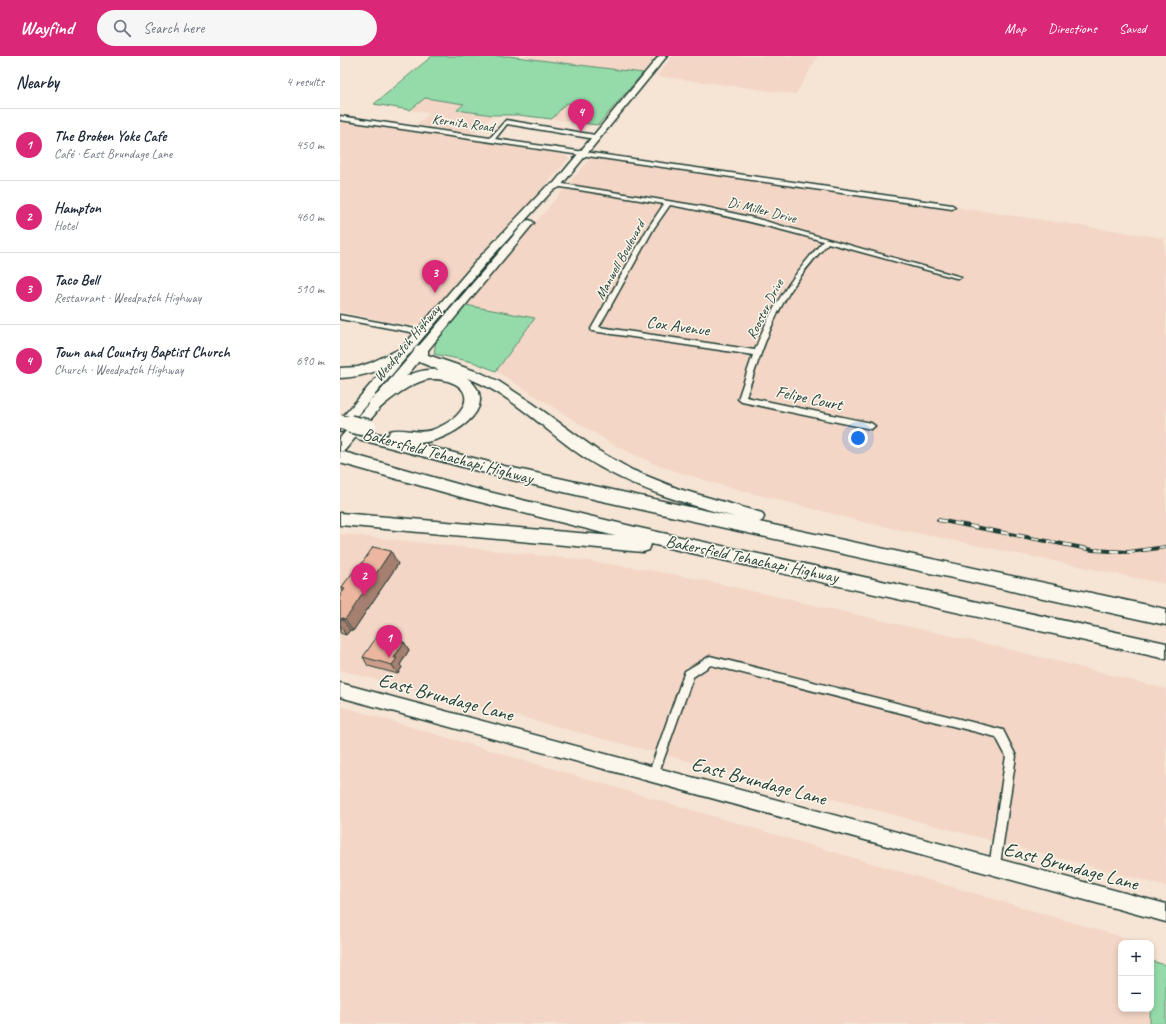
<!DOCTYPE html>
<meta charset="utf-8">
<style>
:root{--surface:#fff;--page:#f6f6f7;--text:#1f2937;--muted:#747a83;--line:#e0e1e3;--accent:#db2777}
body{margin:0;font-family:Caveat,sans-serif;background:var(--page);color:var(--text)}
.controls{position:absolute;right:12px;bottom:12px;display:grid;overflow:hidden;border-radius:8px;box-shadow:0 2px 6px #0003}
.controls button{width:36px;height:36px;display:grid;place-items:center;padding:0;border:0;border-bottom:1px solid var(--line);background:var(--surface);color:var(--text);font:20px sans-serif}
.you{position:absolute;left:518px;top:382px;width:14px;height:14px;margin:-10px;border:3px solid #fff;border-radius:50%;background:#1a73e8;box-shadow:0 0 0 6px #1a73e833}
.badge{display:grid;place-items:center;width:26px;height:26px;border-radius:50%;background:var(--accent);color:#fff;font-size:13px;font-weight:700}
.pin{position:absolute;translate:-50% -33px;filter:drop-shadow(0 1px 2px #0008)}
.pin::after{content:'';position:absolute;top:21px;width:14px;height:12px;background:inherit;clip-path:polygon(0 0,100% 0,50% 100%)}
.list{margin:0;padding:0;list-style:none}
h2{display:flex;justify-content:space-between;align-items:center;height:52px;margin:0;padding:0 16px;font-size:17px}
h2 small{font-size:13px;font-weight:400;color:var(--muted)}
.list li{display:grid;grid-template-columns:26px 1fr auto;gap:12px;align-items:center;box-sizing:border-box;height:72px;padding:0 16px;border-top:1px solid var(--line)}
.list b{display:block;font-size:15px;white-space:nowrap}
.list p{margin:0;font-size:13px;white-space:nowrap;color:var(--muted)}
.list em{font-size:13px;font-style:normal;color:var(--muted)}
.icon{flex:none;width:22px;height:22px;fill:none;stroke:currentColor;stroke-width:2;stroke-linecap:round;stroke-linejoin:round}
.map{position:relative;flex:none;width:826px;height:968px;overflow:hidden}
header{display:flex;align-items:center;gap:24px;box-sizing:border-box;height:56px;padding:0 20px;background:var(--accent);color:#fff}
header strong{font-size:19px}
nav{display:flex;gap:22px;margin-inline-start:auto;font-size:14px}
.search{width:280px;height:36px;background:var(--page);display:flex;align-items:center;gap:10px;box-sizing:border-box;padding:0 14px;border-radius:22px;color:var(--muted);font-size:15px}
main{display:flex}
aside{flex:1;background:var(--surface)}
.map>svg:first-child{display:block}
.built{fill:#f3d6c5}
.green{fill:#95dba9;stroke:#5a8c6e}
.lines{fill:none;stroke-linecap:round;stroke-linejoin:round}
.street-casing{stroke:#1f3d34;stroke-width:3}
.secondary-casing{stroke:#1f3d34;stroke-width:3}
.primary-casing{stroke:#1f3d34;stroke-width:3}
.highway-casing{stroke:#1f3d34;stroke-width:3}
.street{fill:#fbf7ec;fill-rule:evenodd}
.secondary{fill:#fbf7ec;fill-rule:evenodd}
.primary{fill:#fbf7ec;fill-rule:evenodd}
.highway{fill:#fbf7ec;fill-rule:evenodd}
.rail-casing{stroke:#1f3d34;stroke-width:4}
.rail{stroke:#fbf7ec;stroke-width:2.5;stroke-dasharray:8;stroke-linecap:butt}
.highway-bridge-far1-casing{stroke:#1f3d34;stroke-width:16;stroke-linecap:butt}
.highway-bridge-casing{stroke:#1f3d34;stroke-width:20;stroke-linecap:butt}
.highway-bridge-far1{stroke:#fbf7ec;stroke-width:14}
.highway-bridge{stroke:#fbf7ec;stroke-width:17}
.wall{fill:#cb9d8a;stroke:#1f3d34}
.shaded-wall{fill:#a57f70;stroke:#1f3d34}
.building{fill:#ecb6a0;stroke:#1f3d34}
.labels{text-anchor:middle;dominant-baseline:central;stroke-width:3;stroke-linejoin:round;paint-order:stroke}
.far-street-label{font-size:14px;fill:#1f3d34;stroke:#fbf7ec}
.street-label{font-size:17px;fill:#1f3d34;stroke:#fbf7ec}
.near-street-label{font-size:20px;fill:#1f3d34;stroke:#fbf7ec}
</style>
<header>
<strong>Wayfind</strong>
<div class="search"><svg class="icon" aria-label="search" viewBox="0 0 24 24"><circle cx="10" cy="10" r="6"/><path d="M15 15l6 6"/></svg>Search here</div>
<nav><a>Map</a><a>Directions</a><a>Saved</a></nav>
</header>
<main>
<aside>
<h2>Nearby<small>4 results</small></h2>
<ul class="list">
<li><span class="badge">1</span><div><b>The Broken Yoke Cafe</b><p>Café · East Brundage Lane</p></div><em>450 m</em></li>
<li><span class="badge">2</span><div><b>Hampton</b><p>Hotel</p></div><em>460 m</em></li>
<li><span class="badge">3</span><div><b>Taco Bell</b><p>Restaurant · Weedpatch Highway</p></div><em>510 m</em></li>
<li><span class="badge">4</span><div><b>Town and Country Baptist Church</b><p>Church · Weedpatch Highway</p></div><em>690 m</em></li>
</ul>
</aside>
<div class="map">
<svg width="826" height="968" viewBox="0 0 826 968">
<rect width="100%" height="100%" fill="#f6e4d5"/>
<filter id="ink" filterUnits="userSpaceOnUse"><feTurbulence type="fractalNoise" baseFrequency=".025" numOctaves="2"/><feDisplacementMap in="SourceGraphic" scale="8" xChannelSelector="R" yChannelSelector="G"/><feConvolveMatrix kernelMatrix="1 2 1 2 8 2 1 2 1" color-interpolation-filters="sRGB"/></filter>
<g filter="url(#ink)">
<path class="built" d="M186 0H317L303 17 184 2Z
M333 0H478L456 38 317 20Z
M84 42 124 48 117 54 153 59 133 78 76 69 90 57 70 54Z
M226 47 233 48 247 56 241 67 212 63Z
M0 65 217 97 229 102 83 268 68 269 0 256Z
M254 98 824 182 826 245V528L528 467 377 428 319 410 272 388 156 315 194 263 125 249Z
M0 478 234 503 303 513 363 524 672 594 826 633V830L0 614Z
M0 650 802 887H781V953H810V968H0Z"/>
<path class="green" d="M92 0H168L303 17 258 69 241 67 247 56 233 48 226 47 212 63 178 59H153L117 54 124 48 85 42 70 54 34 48Z
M125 249 195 262 156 315 133 306 94 298 96 284Z
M811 905 826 909V968H810Z"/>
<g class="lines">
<g class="street-casing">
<path id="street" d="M0 60 150 82 166 64 255 79 258 81 255 83 167 68 155 83 612 149 615 151 612 153 0 64Z
M217 127 365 151 414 162 621 221 620 222H616L488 187C474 203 460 219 449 237 429 269 418 306 406 341L531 367 535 370 531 373 402 346 398 343 413 299 252 275 251 273 308 172 324 148 215 130V128ZM330 149C382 158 432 171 483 185 452 221 431 250 415 294L259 271 314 172Z
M0 259 81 274 85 276 81 278 0 263Z
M370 600 663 674 676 700 659 815 655 817 651 815 649 811 666 700 656 681 371 609 353 621 318 719 317 723 313 724 309 723 308 719 345 615Z"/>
</g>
<g class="secondary-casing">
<path id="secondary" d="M0 627 826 848V866L0 641Z"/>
</g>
<g class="primary-casing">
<path id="primary" d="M319 0H327L220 131 212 135 147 206 4 375 0 376V364L139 202 206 131 214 127Z
M189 164 192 165 194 167 192 169 5 394 0 396V382L186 165Z"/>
</g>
<g class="highway-casing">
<path id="highway" d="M81 289 86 290 88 293V299L141 317 158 325 192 347 257 394 292 414 339 433 422 457 424 461 422 465 419 466 826 553V569L258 444 164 422 18 383 15 379 18 375 23 374 48 380 50 375C63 371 77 379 92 374 103 370 116 363 122 353 136 329 102 320 85 324 68 329 53 341 40 352L35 353 30 352 28 348 30 344C49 329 73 311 99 314L77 305 73 297 76 290ZM127 322C171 337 207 377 245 402 291 432 343 447 395 461L164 410 76 387C105 388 167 352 127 322Z
M66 290 71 291 73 294 71 297C49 312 27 321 0 322V312L18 311 30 307Z
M0 395 128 431 295 471 826 587V603L311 488 309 494 303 496 0 469V457L275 480 128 443 0 407Z"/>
</g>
<use href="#street" class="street"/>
<use href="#secondary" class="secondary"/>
<use href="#primary" class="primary"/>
<use href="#highway" class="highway"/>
<g class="rail-casing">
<path id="rail" d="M598 464 753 494 789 496 826 491"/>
</g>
<use href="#rail" class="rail"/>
<g class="highway-bridge-far1-casing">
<path id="highway-bridge-far1" d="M0 366 14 369"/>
</g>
<g class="highway-bridge-casing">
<path id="highway-bridge" d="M10 368 28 372"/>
</g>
<use href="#highway-bridge-far1" class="highway-bridge-far1"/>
<use href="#highway-bridge" class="highway-bridge"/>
</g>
<path class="wall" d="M58 508 17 569 13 575 10 574 6 579 0 577V539L3 535 1 532 16 516Z
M64 586 69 594 60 609 62 611 58 618 28 610 23 601Z"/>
<path class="shaded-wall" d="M51 495 58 508 17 569 13 575 5 563Z
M2 562 10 574 6 579 0 569V565Z
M64 586 69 594 60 609 62 611 58 618 52 609 54 602Z"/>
<path class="building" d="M33 491 51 495 10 557 5 563 2 562 0 565V539L5 533 1 532 13 516H16Z
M38 579 64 586 54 602H57L52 609 23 601Z"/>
</g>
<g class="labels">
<g class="far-street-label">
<text transform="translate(123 67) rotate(8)">Kernita Road</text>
<text transform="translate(422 154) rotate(14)">Di Miller Drive</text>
<text transform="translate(280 204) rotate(-61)">Manwell Boulevard</text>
<text transform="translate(425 253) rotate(-63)">Rooster Drive</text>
<text transform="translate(67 287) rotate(-50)">Weedpatch Highway</text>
</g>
<g class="street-label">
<text transform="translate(338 270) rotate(8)">Cox Avenue</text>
<text transform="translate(469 342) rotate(12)">Felipe Court</text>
<text transform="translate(108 400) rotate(15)">Bakersfield Tehachapi Highway</text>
<text transform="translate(412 503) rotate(12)">Bakersfield Tehachapi Highway</text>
</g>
<g class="near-street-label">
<text transform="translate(106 641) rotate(15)">East Brundage Lane</text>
<text transform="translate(419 725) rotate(15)">East Brundage Lane</text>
<text transform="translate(731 810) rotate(15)">East Brundage Lane</text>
</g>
</g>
</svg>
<div class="controls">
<button>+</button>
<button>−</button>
</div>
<div class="you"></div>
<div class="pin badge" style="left:49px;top:602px">1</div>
<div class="pin badge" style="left:24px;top:540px">2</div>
<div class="pin badge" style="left:95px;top:237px">3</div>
<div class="pin badge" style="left:241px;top:76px">4</div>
</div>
</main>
